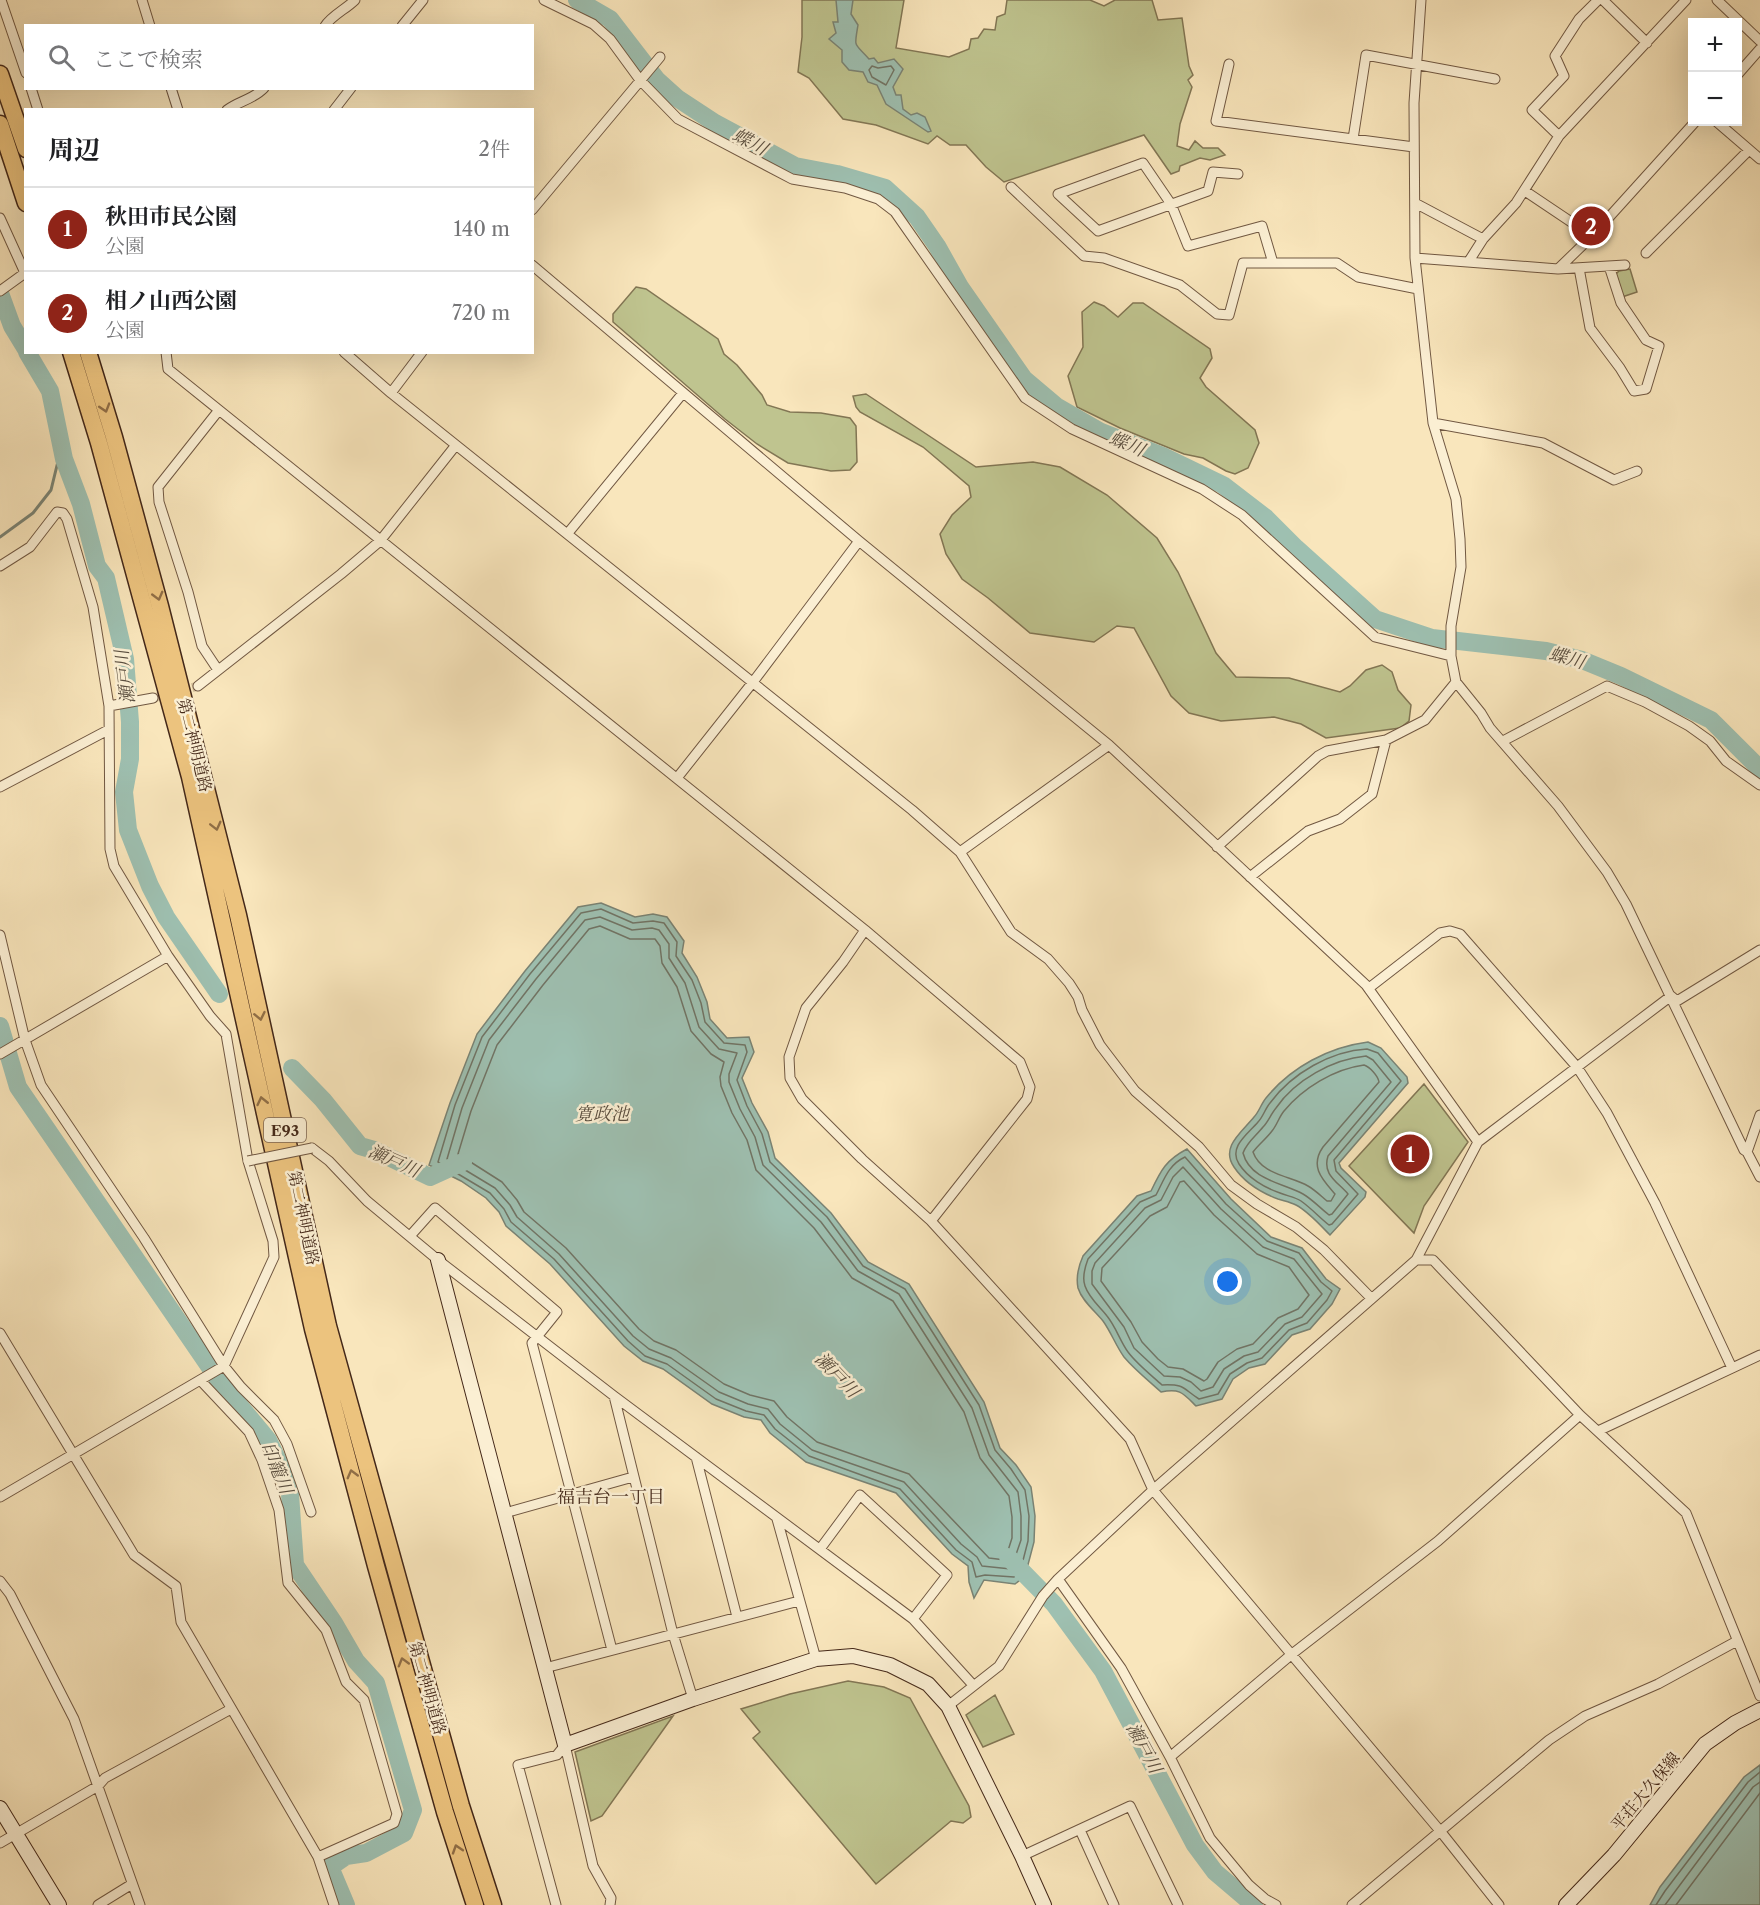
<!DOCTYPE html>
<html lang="ja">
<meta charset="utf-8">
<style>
:root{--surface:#fff;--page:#f6f6f6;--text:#202124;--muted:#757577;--line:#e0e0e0;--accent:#8f2418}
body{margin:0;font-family:"Libre Caslon Text","Noto Serif JP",serif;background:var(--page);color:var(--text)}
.controls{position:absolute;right:18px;top:18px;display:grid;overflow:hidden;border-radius:0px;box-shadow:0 6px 24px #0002}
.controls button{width:54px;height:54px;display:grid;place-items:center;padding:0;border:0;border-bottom:2px solid var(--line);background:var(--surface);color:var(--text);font:30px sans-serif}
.you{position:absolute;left:1228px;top:1282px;width:21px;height:21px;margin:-15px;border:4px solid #fff;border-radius:50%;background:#1a73e8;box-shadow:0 0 0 9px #1a73e833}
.badge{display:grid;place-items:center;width:39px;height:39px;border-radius:50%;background:var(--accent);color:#fff;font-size:20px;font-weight:700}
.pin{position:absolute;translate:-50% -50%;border:3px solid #fff;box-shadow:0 2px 6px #0006}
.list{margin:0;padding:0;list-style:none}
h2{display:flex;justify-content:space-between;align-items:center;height:78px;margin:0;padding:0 24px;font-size:26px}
h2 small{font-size:20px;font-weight:400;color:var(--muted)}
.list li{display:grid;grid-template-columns:39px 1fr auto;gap:18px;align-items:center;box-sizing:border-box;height:84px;padding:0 24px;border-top:2px solid var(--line)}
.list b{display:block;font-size:22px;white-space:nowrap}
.list p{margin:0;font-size:20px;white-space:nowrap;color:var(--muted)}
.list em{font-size:20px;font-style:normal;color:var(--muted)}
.icon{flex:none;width:33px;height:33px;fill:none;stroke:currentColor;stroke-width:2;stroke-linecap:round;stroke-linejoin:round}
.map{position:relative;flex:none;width:1760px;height:1905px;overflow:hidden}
.search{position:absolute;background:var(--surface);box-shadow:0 6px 24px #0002;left:24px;top:24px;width:510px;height:66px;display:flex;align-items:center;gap:15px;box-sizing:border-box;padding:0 21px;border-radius:0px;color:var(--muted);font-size:22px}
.panel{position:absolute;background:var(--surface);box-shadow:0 6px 24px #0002;left:24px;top:108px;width:510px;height:246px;border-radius:0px}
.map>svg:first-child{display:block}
.green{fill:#bfc48f;stroke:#827654;stroke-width:1.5}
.water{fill:#9ec0b1;stroke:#7a8374;stroke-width:1.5}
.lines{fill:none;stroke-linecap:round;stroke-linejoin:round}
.shore{stroke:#717465;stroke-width:1.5}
.stream{stroke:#7a8374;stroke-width:3}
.river{stroke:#9ec0b1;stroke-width:18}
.street-tunnel{stroke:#d5c09b;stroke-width:9;stroke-dasharray:9 4.5;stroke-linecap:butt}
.street-casing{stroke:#715842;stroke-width:11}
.secondary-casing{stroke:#442819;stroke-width:16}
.highway-casing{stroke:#442819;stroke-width:19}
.street{stroke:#fbefd3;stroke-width:9}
.secondary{stroke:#fbefd3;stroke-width:14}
.highway{stroke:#ecc37e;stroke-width:16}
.street-bridge-casing{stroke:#715842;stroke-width:11;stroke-linecap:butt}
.street-bridge{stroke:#fbefd3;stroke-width:9}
.oneway{stroke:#906e46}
.labels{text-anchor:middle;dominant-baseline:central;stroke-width:5;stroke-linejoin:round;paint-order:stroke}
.shield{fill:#fbefd3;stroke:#7b6451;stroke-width:1.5}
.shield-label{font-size:15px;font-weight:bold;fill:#442819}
.street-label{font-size:16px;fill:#442819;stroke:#fbefd3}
.water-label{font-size:18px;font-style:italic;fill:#5a4e3f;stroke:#fbefd3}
.neighbourhood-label{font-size:18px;fill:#442819;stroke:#fbefd3}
</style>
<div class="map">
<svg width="1760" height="1905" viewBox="0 0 1760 1905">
<rect width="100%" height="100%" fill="#f9e6bc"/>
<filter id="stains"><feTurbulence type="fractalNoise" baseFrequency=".00333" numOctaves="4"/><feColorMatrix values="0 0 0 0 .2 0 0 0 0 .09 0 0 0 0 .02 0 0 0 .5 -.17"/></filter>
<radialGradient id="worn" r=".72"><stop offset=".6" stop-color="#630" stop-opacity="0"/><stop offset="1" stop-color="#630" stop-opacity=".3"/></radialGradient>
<path class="green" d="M802 0H904L896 48 949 57 969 49 971 39 978 38 984 29 995 30 997 17 1005 14 1007 0H1090L1104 6 1115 0H1152L1158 20 1182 18 1189 66 1193 75 1188 80 1192 87 1180 124 1177 146 1189 150 1195 141 1203 148H1218L1225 155 1210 160 1200 158 1180 166 1179 171 1171 174 1144 135 1004 182 986 167 966 145H950L937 136 928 144 876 125 843 119 809 78 798 72 802 37Z
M1630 269 1637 292 1622 297 1615 275 1619 271Z
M636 287 646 289 718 339 724 354 737 365 762 395 767 405 790 412 821 413 850 418 856 426 857 462 850 470 831 471 788 463 757 444 725 419 613 322V314Z
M1094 302 1104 306 1118 317 1133 303H1143L1210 349 1212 358 1200 378 1206 387 1255 430 1259 443 1248 468 1235 474 1226 471 1203 458 1184 454 1120 428 1077 407 1068 376 1083 347 1082 312Z
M866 394 976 467 1033 462 1060 467 1107 495 1157 538 1178 572 1216 653 1236 677 1289 678 1340 692 1350 686 1366 670 1382 665 1392 672 1398 690 1411 705 1409 721 1400 728 1326 738 1301 724 1274 717 1221 721 1189 713 1171 696 1134 628 1117 626 1094 642 1030 633 988 598 962 579 946 554 940 534 952 515 971 497 969 486 923 447 860 412 856 407 853 396Z
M1424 1084 1468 1142 1424 1206 1414 1233 1349 1166Z
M848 1681 884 1687 910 1698 969 1806 971 1817 963 1823 951 1821 876 1884 753 1738 760 1732 741 1709 790 1694Z
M995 1695 1014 1734 983 1747 966 1715Z
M673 1716 602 1816 591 1821 575 1752Z"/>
<path class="water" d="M836 0H853L851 14 858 25C854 49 854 42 869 59L874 58 878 63 894 59 903 69 893 87 896 95H901L903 109 911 115 917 113 925 117 931 131 928 132 886 104 877 85 868 82 863 72 849 70 842 62V50L829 39 836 33 833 22H838Z
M601 903 635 917 653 914 667 917 684 941 682 953 697 977 707 1002 710 1019 727 1038 749 1037 754 1052 742 1078 752 1103 768 1132 775 1158 831 1213 868 1262 909 1284 984 1402 1000 1448 1016 1465 1031 1487 1035 1516 1034 1542 1025 1576 1015 1584 984 1580 974 1598 969 1582 968 1566 952 1554 896 1493 806 1462 770 1433 761 1420 744 1417 712 1404 663 1369 643 1361 624 1346 550 1264 506 1226 499 1212 486 1198 461 1181 429 1165 450 1103 477 1034 525 971 578 907Z
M1368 1042 1381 1048 1407 1077 1408 1083 1339 1163 1341 1168 1366 1192 1365 1197 1330 1235C1320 1225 1309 1212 1296 1205 1290 1202 1284 1201 1278 1199 1262 1193 1244 1182 1234 1167 1220 1147 1242 1132 1254 1117 1259 1112 1261 1104 1266 1098 1291 1067 1329 1047 1368 1042Z
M1187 1149 1231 1199 1271 1237 1302 1248 1326 1279 1340 1289 1332 1304 1310 1329 1292 1335 1265 1364 1249 1368 1233 1379 1222 1399 1196 1406C1183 1393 1180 1388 1161 1392 1149 1381 1135 1370 1124 1357 1116 1346 1111 1332 1103 1321 1095 1311 1082 1301 1078 1288 1076 1278 1079 1265 1083 1256L1137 1196 1151 1191C1161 1170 1166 1160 1187 1149Z
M1760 1765V1905H1650L1660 1887 1744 1777Z"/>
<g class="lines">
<path class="shore" d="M891 66 894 70 886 85 872 77 869 70 872 66 878 68Z
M601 909 633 923 653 921 664 923 677 942 676 956 692 980 701 1003 705 1022 724 1043 745 1045 747 1052 737 1080 747 1106 762 1134 770 1162 827 1217 863 1266 905 1289 979 1405 995 1450 1011 1469 1025 1490 1029 1516 1028 1541 1020 1572 1014 1577 985 1575 976 1577 972 1562 956 1550 900 1489 809 1456 775 1429 764 1415 746 1411 716 1399 667 1364 645 1356 628 1341 554 1259 511 1222 504 1209 490 1193 438 1162 455 1105 482 1037 530 974 581 913Z
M600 917 632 930 652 928 659 930 669 944V958L685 983 699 1027 719 1049 737 1053 729 1074V1082L740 1109 755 1137 763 1165 821 1222 858 1271 899 1294 972 1408 989 1455 1018 1492 1021 1516V1540L1011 1569 982 1566 977 1557 961 1544 904 1482 812 1450 780 1424 768 1409 748 1404 719 1392 671 1358 649 1349 633 1336 559 1254 517 1217 510 1205 495 1188 447 1159 462 1108 489 1040 536 979 585 920Z
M600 926 630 939H655L660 946 662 963 677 987 691 1031 711 1054 724 1062 720 1077 721 1086 732 1113 747 1140 756 1170 814 1228 852 1278 893 1301 964 1412 980 1458 1009 1496 1012 1517V1538L1005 1560 989 1558 909 1474 817 1442 787 1417 774 1401 750 1395 724 1384 676 1350 654 1341 639 1329 566 1248 524 1212 517 1200 502 1182 458 1154 471 1111 497 1045 543 985 589 929Z
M1367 1049 1378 1053 1401 1081 1334 1160 1336 1171 1358 1194 1332 1224 1329 1225C1320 1218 1311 1208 1301 1201 1295 1197 1287 1196 1280 1193 1265 1188 1248 1178 1239 1164 1228 1147 1248 1134 1258 1122 1263 1117 1265 1109 1270 1103 1292 1073 1331 1051 1367 1049Z
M1366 1056 1373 1060 1391 1082 1328 1156C1322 1175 1338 1182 1348 1194L1332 1214 1329 1215C1320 1208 1312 1199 1303 1194 1283 1183 1250 1180 1243 1153 1247 1142 1256 1136 1263 1127 1268 1122 1271 1114 1276 1108 1295 1080 1333 1059 1366 1056Z
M1364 1065C1370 1067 1378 1076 1379 1082L1323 1147C1309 1167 1323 1180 1335 1194L1331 1201H1327C1321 1196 1315 1190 1308 1186 1291 1176 1261 1175 1253 1152 1259 1144 1266 1139 1272 1131 1277 1125 1279 1117 1284 1111 1303 1088 1334 1069 1364 1065Z
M1185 1157 1226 1204 1267 1241 1299 1253 1321 1282 1332 1291 1327 1300 1307 1323 1289 1330 1262 1358 1247 1363 1230 1374 1218 1394 1199 1399C1182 1388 1185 1384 1162 1385 1151 1375 1137 1364 1128 1352 1120 1341 1116 1327 1107 1316 1100 1307 1089 1298 1085 1286 1082 1278 1085 1267 1088 1259L1140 1202 1156 1195C1164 1180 1168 1165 1185 1157Z
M1183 1167 1221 1209 1263 1247 1294 1259 1322 1294 1302 1317 1285 1324 1258 1352 1244 1356 1224 1369 1213 1387 1201 1391 1191 1382 1180 1377 1164 1376 1134 1348 1124 1327 1092 1284V1271L1095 1263 1145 1208 1161 1200 1173 1177Z
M1184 1181 1214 1215 1257 1254 1289 1267 1309 1295 1298 1309 1278 1318 1253 1344 1237 1349 1218 1362 1207 1379 1204 1381 1183 1369 1168 1367 1158 1359 1142 1342 1131 1322 1101 1281 1102 1268 1150 1216 1167 1207 1180 1182Z
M1656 1905 1665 1891 1748 1782 1760 1772
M1665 1905 1753 1787 1760 1782
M1676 1905 1760 1793"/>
<path class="stream" d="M0 537 33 513 51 490 61 449"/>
<path class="river" d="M577 0 610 19 657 80 677 98 715 123 795 166 837 174 885 188 917 217 937 246 960 287 1024 379 1056 406 1101 432 1165 457 1223 485 1266 518 1296 548 1375 619 1432 638 1546 651 1582 660 1621 676 1711 720 1760 769
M0 293 12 326 26 349
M27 352 50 391 64 459 81 504 97 566 106 578 125 659 130 722V759L124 792 128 830 150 886 166 917 219 994
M0 1026 18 1087 220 1382 268 1440 283 1471 290 1494 295 1565 334 1623 356 1661 376 1683 413 1810 404 1833 366 1853 346 1856 330 1867 346 1905
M292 1068 323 1100 360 1146 374 1150 430 1177 463 1162
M1008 1557 1054 1604 1103 1671 1195 1845 1215 1872 1254 1905"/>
<path class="street-tunnel" d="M153 698 198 686"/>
<g class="street-casing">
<path id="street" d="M1 0 26 73
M142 0 150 26
M544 0 593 24 610 39 640 80 678 119 792 179 845 188 878 199 895 212 1025 398 1072 429 1202 489 1242 515 1375 637 1451 656
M1421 0 1414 103 1415 258 1433 423 1456 499 1460 539 1461 567 1451 626V656L1456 682 1481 713 1490 728 1558 806 1607 872 1626 904 1744 1150 1747 1152 1760 1177
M1603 0 1647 43
M1717 0 1760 41
M325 26C331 16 346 9 355 0
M402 26 423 0
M1229 64 1216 121 1414 147
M1738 74 1760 49
M31 88 38 110
M171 88 178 110
M227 110C239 101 254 99 264 88
M334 110 351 88
M1717 122 1760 159
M1559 136 1532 110 1564 76 1555 56 1579 19 1598 0
M1353 139 1366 55 1495 79
M1238 174 1213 172 1208 191 1098 231 1058 194 1143 163 1171 204 1188 246 1262 226 1273 263
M1011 187 1084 256 1104 258 1180 285 1217 314 1229 315 1243 263H1337L1358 277 1418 289
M1525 191 1592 236
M1415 203 1483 239
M532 210 660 57
M0 218 25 273 0 291
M1646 253 1749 150
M1415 258 1558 269 1592 236 1695 122
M1469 261 1483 239 1516 203 1559 136 1686 0
M532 265 859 541 1109 745 1366 985 1478 1142
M1579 268 1590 328 1620 368 1634 391 1646 389 1659 346 1646 340 1621 303 1609 266
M1558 269 1625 265
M166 352 168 369 865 930 1020 1062 1030 1087 1027 1099 931 1221
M344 352 391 393 912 810 960 852 1011 932 1048 959 1069 983 1078 997 1082 1010 1100 1045 1135 1091 1199 1147 1231 1185 1257 1204 1296 1227 1324 1250 1371 1298
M391 393 422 352
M1433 423 1543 443 1614 480 1637 471
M568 533 683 393
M0 566 30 547 57 512 63 513 67 519 93 607 109 706 110 849 114 866 168 956
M218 670 202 646 188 592 159 502 158 487 219 410
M198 686 341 574 380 541 456 445
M109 706 153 698
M1503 741 1607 686 1645 702 1689 726 1710 741 1726 761 1760 785
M677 778 753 682 859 541
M0 787 108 730
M1217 847 1318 756 1327 751 1386 740 1425 720 1456 682
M960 852 1109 745
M1250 877 1308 831 1340 819 1372 794 1386 740
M865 930 843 962 806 1008 789 1057 790 1078 802 1099 862 1159 931 1221 1130 1439 1153 1490 1441 1832 1499 1905
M0 935 25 1040 41 1085 144 1238 224 1366 241 1387 274 1420 287 1444 311 1512
M1369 988 1440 933 1450 931 1460 934 1577 1067 1607 1113 1655 1203 1732 1368
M1671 996 1677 1001 1760 950
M0 1054 168 956 210 1016 226 1034 248 1161 273 1241 274 1257 224 1366 0 1497
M312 1148 329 1161 367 1201 438 1260 614 1396 913 1619 973 1685
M1747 1152 1760 1115
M410 1236 435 1208 557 1312 532 1343 612 1650
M1416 1260H1433L1580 1415 1686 1513 1760 1696
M0 1333 134 1555 176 1586 181 1622 318 1857 334 1905
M201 1381 249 1432 262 1460 279 1510 288 1583 326 1630 346 1682 364 1700 397 1814 394 1823 318 1857
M614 1396 673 1634 693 1699
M1598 1431 1760 1355
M696 1457 737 1617
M505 1513 633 1477
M777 1519 816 1659
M820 1549 860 1495 947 1575 913 1619
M1058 1579 1121 1668 1170 1757 1210 1838 1249 1885 1265 1899 1276 1905
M0 1581 10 1594 74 1719 140 1905
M545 1668 799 1601
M948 1706 999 1666 1043 1596 1058 1579 1153 1490 1416 1260 1478 1142 1671 996
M565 1745 593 1866 611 1898 610 1905
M1170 1757 1292 1654 1438 1541 1580 1415
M1080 1830 1114 1905
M0 1843 98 1786 105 1778 231 1709
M1022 1856 1130 1806 1178 1905
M98 1905 132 1884
M556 1905 518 1765 557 1755 565 1745
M1352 1905 1549 1740 1585 1716 1658 1684 1737 1641"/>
</g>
<g class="secondary-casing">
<path id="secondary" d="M438 1260 565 1745 693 1699 816 1659 853 1656 890 1665 928 1684 948 1706 1022 1856 1044 1905
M0 1808 59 1905
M1566 1905 1614 1855 1705 1744 1735 1723 1760 1710"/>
</g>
<g class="highway-casing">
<path id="highway" d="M0 74 26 149
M0 124 26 203
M71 352 99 443 190 777 313 1329 376 1566 445 1812 475 1905
M88 352 114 437 160 606 238 915 328 1326 461 1806 493 1905"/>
</g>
<use href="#street" class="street"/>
<use href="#secondary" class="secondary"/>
<use href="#highway" class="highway"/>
<g class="street-bridge-casing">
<path id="street-bridge" d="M248 1161 312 1148"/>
</g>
<use href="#street-bridge" class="street-bridge"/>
</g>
<defs><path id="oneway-chevron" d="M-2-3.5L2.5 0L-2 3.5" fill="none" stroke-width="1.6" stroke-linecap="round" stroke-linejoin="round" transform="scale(1.5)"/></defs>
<g class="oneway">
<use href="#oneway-chevron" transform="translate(105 408) rotate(73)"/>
<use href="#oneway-chevron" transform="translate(158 596) rotate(75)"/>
<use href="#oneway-chevron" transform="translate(216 826) rotate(76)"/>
<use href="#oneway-chevron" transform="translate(260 1016) rotate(78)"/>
<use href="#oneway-chevron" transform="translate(262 1101) rotate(-103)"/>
<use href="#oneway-chevron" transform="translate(352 1474) rotate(-105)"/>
<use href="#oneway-chevron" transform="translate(403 1662) rotate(-106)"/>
<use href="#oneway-chevron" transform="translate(457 1849) rotate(-108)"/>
</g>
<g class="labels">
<rect class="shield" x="264" y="1118" width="42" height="24" rx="4.5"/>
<g class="shield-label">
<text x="285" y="1130">E93</text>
</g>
<g class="street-label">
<text transform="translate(195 745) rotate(76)">第二神明道路</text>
<text transform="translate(304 1218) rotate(78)">第二神明道路</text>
<text transform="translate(428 1688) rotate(74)">第二神明道路</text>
<text transform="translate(1645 1791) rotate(-50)">平荘大久保線</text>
</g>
<g class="water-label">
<text transform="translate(750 142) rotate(28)">蝶川</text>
<text transform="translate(1127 444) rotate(23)">蝶川</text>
<text transform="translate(1567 658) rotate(16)">蝶川</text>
<text transform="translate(125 677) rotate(-97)">瀬戸川</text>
<text x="602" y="1114">寛政池</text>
<text transform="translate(394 1161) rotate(24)">瀬戸川</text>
<text transform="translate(837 1375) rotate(46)">瀬戸川</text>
<text transform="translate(277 1468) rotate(68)">印籠川</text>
<text transform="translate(1144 1748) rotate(62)">瀬戸川</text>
</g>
<g class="neighbourhood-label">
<text x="611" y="1497">福吉台一丁目</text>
</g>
</g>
<rect width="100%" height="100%" filter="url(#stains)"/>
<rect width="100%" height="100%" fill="url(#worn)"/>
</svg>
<div class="controls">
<button>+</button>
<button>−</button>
</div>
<div class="you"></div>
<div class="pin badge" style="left:1410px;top:1154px">1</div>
<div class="pin badge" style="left:1591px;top:226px">2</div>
<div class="search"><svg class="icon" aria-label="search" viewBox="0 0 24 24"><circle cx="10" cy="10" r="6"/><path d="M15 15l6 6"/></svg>ここで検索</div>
<section class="panel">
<h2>周辺<small>2件</small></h2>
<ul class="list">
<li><span class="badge">1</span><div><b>秋田市民公園</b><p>公園</p></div><em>140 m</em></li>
<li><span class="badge">2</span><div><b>相ノ山西公園</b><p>公園</p></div><em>720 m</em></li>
</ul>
</section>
</div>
